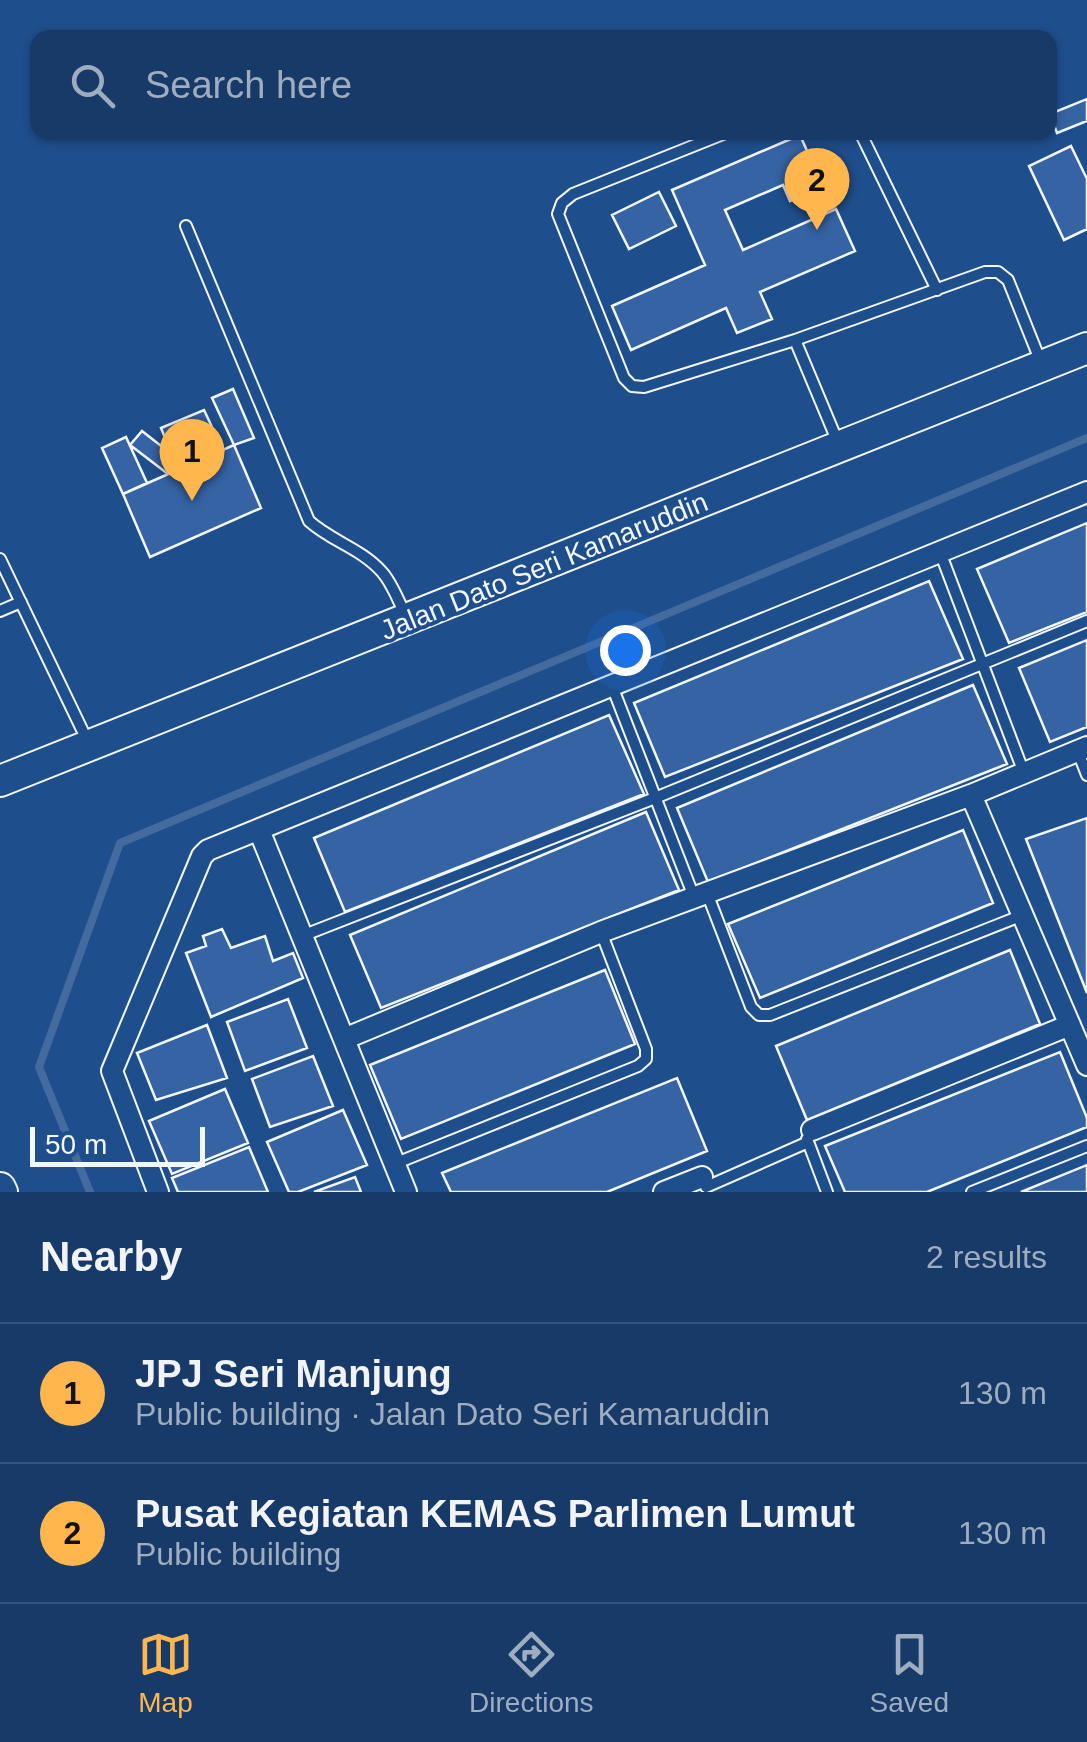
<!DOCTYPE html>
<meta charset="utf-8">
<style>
:root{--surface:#173a69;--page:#244571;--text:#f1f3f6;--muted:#9eadc0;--line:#36547d;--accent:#ffb74d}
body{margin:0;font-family:Helvetica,sans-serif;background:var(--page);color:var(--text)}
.scale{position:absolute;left:30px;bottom:25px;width:175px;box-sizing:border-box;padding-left:10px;border:5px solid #f2f6ff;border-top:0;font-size:28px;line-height:35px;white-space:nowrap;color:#f2f6ff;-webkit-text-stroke:8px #1f4e8c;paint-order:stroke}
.you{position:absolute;left:625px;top:650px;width:35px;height:35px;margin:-25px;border:8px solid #fff;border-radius:50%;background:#1a73e8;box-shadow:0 0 0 15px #1a73e833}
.badge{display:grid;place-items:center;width:65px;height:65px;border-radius:50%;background:var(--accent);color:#111;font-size:32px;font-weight:700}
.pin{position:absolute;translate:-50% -82px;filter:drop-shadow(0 2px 5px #0008)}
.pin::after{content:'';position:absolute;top:52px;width:35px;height:30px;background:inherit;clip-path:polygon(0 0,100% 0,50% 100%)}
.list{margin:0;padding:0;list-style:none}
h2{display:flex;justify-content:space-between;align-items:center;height:130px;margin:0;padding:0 40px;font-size:42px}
h2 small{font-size:32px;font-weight:400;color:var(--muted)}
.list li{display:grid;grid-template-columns:65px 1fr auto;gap:30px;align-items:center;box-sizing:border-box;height:140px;padding:0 40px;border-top:2px solid var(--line)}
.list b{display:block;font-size:38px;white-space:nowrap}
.list p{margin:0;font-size:32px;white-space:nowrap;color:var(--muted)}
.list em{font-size:32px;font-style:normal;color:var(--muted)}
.icon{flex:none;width:55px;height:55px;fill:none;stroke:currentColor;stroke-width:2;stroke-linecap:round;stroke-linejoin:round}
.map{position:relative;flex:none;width:1087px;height:1192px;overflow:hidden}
.search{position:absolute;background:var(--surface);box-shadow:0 2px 8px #0004;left:30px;right:30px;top:30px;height:110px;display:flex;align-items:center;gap:25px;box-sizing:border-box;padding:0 35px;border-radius:20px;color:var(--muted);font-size:38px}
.sheet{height:410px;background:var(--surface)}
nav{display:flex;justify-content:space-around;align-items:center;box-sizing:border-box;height:140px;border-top:2px solid var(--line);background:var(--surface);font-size:28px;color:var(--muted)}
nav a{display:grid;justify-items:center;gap:5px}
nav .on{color:var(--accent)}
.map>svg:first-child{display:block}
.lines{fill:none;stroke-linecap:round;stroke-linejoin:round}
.stream{stroke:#446ba0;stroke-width:8}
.building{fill:#3563a3;stroke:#f2f6ff;stroke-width:2.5}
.lane-casing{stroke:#f2f6ff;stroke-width:14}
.street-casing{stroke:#f2f6ff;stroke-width:24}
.secondary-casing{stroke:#f2f6ff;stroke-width:34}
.lane{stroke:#1f4e8c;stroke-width:10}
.street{stroke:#1f4e8c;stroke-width:20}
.secondary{stroke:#1f4e8c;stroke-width:30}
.labels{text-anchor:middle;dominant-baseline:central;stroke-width:8;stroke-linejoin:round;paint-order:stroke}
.street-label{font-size:28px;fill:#f2f6ff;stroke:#1f4e8c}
</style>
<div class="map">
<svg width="1087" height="1192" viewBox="0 0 1087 1192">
<rect width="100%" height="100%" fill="#1f4e8c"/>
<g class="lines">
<path class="stream" d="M90 1192 39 1067 120 843 1087 438"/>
</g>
<path class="building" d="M1087 99V121L1057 133 1050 114Z
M800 135 823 187 790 201 783 185 725 210 743 250 836 209 855 251 760 292 772 319 737 333 726 308 631 350 612 306 705 265 672 190Z
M1071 146 1087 179V229L1064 240 1029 166Z
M659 192 676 226 629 249 612 215Z
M233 389 254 438 234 445 212 398Z
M204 410 212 427 168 445 161 428Z
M142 431 179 460 168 474 130 445Z
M126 437 147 483 123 494 102 448Z
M234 445 261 508 150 557 123 494Z
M1087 523V612L1009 643 977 569Z
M929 581 963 659 665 777 634 703Z
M1087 640V727L1050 742 1019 668Z
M973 685 1007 764 708 882 677 808Z
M609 715 644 794 345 912 314 838Z
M646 812 679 890 381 1008 350 935Z
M1087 818V993L1026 839Z
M963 830 993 903 760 998 728 924Z
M222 929 231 948 265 936 273 961 293 953 303 978 211 1017 186 953 206 946 203 936Z
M1010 950 1040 1024 807 1120 776 1046Z
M605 970 635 1044 401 1139 370 1065Z
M288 999 307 1048 245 1071 227 1022Z
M207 1025 227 1078 156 1100 137 1053Z
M1060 1052 1087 1118V1127L927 1192H845L825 1146Z
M313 1056 333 1106 270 1127 252 1079Z
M677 1078 707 1151 607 1192H451L442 1173Z
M225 1089 248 1143 172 1174 149 1121Z
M343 1110 367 1165 298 1192H289L267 1142Z
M249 1147 268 1192H178L172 1178Z
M1087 1165V1192H1021Z
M355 1177 361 1192H314Z"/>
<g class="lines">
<g class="lane-casing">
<path id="lane" d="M728 132 573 194 562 203 558 214 624 378 632 386 644 387 795 340 985 272H998L1008 280 1042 365
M860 132 937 290
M186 226 309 521C331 541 362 549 382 572 392 583 398 600 405 614
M795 340 839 445
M940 552 1024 773
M0 559 87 740
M0 611 21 602
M612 686 694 897
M1078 752 1087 775
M707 893 751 1007 759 1015H770L1023 915
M302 936 655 798 1087 621
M807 1139 827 1192
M394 1164 638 1066 646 1059V1049L601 932
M706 1187 806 1143
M972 1192 1087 1146"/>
</g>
<g class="street-casing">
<path id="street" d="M971 795 1087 1065
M259 830 406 1192
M344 1039 601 932 971 795 1087 747
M812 1130 1070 1025
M158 1192 112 1071 202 856 208 850 1087 492
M664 1192 702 1177"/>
</g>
<g class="secondary-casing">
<path id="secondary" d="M0 781 1087 348
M0 1188 2 1192"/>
</g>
<use href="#lane" class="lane"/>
<use href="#street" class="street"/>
<use href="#secondary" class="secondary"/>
</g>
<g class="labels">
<g class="street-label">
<text transform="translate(544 566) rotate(-22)">Jalan Dato Seri Kamaruddin</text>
</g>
</g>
</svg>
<div class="scale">50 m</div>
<div class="you"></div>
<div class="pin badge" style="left:192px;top:501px">1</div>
<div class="pin badge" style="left:817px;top:230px">2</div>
<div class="search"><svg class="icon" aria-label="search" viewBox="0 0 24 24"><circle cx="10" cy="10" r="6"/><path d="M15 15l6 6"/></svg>Search here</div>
</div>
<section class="sheet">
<h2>Nearby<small>2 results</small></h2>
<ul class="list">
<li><span class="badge">1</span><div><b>JPJ Seri Manjung</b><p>Public building · Jalan Dato Seri Kamaruddin</p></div><em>130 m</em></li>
<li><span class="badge">2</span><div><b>Pusat Kegiatan KEMAS Parlimen Lumut</b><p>Public building</p></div><em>130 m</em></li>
</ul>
</section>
<nav>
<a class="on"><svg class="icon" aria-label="map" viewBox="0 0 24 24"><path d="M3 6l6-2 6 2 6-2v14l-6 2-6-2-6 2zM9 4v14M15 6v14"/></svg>Map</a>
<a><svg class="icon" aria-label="directions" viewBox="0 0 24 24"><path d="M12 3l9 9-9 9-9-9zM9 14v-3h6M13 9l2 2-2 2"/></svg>Directions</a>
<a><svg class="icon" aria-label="saved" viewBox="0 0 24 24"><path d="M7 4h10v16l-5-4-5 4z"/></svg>Saved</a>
</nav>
